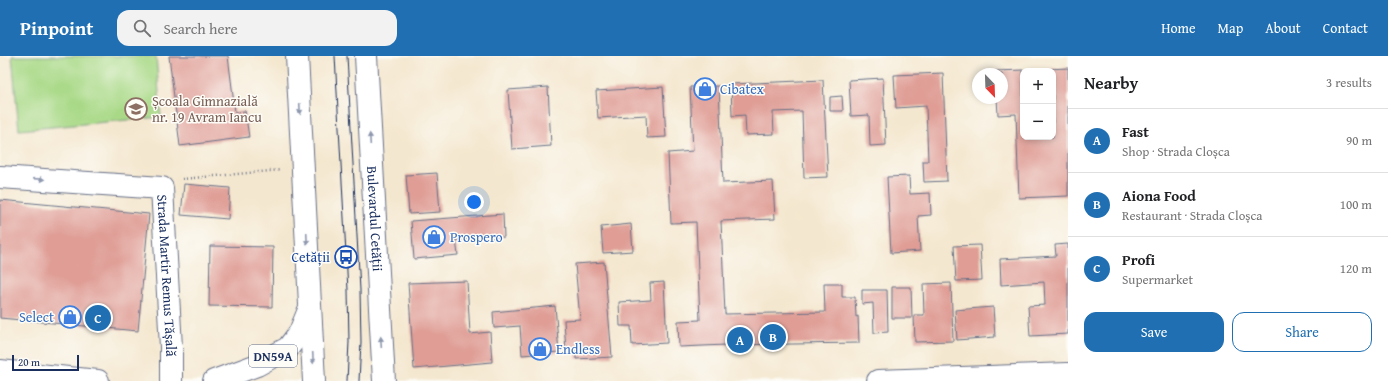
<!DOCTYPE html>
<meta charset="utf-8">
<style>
:root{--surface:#fff;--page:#f2f2f2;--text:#202124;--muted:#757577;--line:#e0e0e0;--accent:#1f6fb2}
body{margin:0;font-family:"Gentium Book Plus",serif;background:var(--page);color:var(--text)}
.controls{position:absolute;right:12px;top:12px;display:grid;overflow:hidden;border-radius:8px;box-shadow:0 2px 6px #0003}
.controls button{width:36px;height:36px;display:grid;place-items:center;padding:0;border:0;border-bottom:1px solid var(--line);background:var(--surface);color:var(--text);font:20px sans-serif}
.compass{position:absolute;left:972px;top:12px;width:36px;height:36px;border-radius:50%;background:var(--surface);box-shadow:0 2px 6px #0003;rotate:157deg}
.scale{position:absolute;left:12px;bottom:10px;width:67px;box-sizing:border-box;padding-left:4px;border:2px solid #1b2f5e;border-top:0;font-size:11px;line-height:14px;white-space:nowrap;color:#1b2f5e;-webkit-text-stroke:3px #fdfcf7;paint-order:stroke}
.you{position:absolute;left:474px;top:146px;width:14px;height:14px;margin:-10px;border:3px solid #fff;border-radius:50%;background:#1a73e8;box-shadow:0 0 0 6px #1a73e833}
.badge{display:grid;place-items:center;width:26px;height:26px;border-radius:50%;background:var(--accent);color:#fff;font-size:13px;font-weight:700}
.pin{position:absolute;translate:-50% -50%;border:2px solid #fff;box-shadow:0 1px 4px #0006}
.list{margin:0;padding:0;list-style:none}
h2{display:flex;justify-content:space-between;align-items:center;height:52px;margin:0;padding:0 16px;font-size:17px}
h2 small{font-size:13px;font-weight:400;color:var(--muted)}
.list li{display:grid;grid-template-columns:26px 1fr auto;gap:12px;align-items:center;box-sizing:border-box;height:64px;padding:0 16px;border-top:1px solid var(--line)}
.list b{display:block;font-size:15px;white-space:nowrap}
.list p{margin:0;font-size:13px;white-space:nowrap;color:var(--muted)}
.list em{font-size:13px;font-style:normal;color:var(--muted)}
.actions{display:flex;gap:8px;padding:12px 16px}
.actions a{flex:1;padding:9px 0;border:1px solid var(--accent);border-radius:12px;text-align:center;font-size:14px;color:var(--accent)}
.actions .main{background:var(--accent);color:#fff}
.icon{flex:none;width:22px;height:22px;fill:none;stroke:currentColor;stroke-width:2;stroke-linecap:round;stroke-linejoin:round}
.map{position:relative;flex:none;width:1068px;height:325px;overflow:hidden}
header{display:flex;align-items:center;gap:24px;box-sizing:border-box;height:56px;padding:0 20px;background:var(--accent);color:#fff}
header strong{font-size:19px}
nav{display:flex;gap:22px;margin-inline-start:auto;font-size:14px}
.search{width:280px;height:36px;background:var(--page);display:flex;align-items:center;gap:10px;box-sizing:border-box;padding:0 14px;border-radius:12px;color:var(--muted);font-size:15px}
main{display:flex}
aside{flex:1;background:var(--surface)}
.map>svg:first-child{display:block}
.green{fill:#a9d987;stroke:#628472}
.building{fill:#df9d95}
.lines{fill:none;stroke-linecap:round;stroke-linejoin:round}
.minor-casing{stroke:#676f86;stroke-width:24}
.major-casing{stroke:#676f86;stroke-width:24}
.path{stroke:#676f86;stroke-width:2.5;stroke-dasharray:1 3;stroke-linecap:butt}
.minor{stroke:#fff;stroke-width:22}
.major{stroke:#fff;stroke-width:22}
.tram{stroke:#1b2f5e;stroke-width:1}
.oneway{fill:#8d97ae}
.labels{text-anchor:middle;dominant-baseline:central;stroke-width:3;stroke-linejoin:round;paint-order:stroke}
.shield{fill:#fdfcf7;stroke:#5f6c8c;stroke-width:1}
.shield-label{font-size:13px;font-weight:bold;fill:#1b2f5e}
.shop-label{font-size:14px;fill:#366cbe;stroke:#fdfcf7;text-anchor:start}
.education-label{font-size:14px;fill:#785e54;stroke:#fdfcf7;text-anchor:start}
.street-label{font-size:14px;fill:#1b2f5e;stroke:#fdfcf7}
.transit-label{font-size:14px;fill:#164399;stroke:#fdfcf7;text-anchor:end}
</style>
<header>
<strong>Pinpoint</strong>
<div class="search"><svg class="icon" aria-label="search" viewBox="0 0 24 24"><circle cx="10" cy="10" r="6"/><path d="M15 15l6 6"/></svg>Search here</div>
<nav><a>Home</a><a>Map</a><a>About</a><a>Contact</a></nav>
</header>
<main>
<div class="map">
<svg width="1068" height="325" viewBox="0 0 1068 325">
<rect width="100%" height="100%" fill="#fdfcf7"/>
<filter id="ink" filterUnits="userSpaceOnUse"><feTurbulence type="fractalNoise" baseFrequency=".025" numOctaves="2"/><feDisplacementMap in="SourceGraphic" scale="8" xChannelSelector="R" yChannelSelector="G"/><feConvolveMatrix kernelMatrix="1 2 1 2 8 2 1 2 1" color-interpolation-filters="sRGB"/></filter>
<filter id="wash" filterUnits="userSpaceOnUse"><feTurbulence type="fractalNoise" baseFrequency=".012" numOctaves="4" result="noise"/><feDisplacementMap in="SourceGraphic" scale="16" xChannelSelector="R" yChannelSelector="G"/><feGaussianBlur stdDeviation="0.9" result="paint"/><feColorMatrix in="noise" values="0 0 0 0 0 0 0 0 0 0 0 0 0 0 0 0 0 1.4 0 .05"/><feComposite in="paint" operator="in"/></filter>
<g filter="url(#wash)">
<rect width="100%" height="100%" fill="#f4e7cf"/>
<path class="green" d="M12 0H156L161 61 19 74Z"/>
<g id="blocks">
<path class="building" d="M169 0H228L235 56 245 55 249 81 180 90Z
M1068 12V140L1019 142 1016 58 998 59 997 42H1002V18H997L996 15 1023 14V81H1053V15H1028V14Z
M943 17 947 125 924 126 923 105H928L926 50 896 52 894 19Z
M883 22 886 89 870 90 869 59 851 60 849 24Z
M823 24 828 121 804 122 802 55 773 56 774 78 746 79 745 59 732 60 731 28Z
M719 30 723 127 773 125 775 163 721 165 725 258 825 256 824 228H842V241H855L856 261 858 260 859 287 726 289 679 291 678 265 700 264 696 166 671 167 668 97 693 95 690 31Z
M548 31 551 90 512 93 508 34Z
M663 31 666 81 647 82 646 59 598 62 596 35Z
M842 40 843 55H830V41Z
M437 117 440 156 409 158 406 119Z
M909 120 910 138 930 137 931 159 918 160 920 195 891 197 887 121Z
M184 128 230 132 228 163 181 159Z
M0 144 149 158 138 275 0 262Z
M503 158 504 181 456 184 458 199 414 203 411 165Z
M631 168 633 195 603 197 601 171Z
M1068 188V278L1030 280 1028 250 1045 249 1044 226 1001 229 1000 203 1056 200 1055 189Z
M980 189 982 224 956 225 954 190Z
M210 190 273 191 272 251 209 250Z
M604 206 612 301 576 303V295L566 296 564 264 580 263 575 208Z
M467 225 470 278 490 276 492 306 414 313 408 227Z
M664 226 667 287 632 289 631 270H620L619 246 651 244 650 227Z
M951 227 953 285 915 286 914 259H924L923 228Z
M892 231H911L912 262H892Z
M862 234H887L888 276 874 277 873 247 862 248Z
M555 250 559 296 522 299 520 270 494 272 493 256Z
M993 251 995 281 957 284 955 254Z"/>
</g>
</g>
<g filter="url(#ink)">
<use href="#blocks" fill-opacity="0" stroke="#676f86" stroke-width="1"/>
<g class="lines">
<g class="minor-casing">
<g id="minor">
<path id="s1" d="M0 121 162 132 171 291V325"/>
</g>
</g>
<g class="major-casing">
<g id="major">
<path d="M297 0 314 325"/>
<path id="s2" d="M366 0 384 325"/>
<path d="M0 315 98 325"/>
<path d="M214 325 257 309 288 292 300 276 309 254"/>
<path d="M878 325 1068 318"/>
</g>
</g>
<path class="path" d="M182 123 281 114"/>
<use href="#minor" class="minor"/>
<use href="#major" class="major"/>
<path class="tram" d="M335 0 348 234 349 286 347 325
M347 0 360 234 361 286 359 325"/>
</g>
<defs><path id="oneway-solid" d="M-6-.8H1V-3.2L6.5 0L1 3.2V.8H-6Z"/></defs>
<g class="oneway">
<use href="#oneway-solid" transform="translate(300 53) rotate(87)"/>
<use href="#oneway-solid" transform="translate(370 83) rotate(-93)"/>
<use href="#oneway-solid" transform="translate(39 123) rotate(4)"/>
<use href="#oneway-solid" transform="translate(307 183) rotate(87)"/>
<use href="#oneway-solid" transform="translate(381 286) rotate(-93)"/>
<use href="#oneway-solid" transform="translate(313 302) rotate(87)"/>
</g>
</g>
<defs>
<g id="shop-ring" transform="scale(1.15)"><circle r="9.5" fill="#fdfcf7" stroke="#3f7fe0" stroke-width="1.5"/><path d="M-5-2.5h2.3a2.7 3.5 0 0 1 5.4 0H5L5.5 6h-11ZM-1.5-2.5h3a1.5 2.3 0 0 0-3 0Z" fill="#3f7fe0"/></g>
<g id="school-ring" transform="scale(1.15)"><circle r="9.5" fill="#fdfcf7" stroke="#8d6e63" stroke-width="1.5"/><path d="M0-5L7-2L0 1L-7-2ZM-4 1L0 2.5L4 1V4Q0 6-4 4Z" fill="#8d6e63"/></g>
<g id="bus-ring" transform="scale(1.15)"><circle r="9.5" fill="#fdfcf7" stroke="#1a4fb4" stroke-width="1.5"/><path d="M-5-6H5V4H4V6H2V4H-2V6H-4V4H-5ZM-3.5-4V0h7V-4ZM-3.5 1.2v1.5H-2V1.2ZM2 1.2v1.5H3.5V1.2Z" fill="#1a4fb4"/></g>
</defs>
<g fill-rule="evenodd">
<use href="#shop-ring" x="705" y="33"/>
<use href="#school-ring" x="136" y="53"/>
<use href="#shop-ring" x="434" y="181"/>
<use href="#bus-ring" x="346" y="201"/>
<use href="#shop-ring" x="70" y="261"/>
<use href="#shop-ring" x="540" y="293"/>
</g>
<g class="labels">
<rect class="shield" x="249" y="289" width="48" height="22" rx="3"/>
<g class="shield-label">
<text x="273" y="300">DN59A</text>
</g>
<g class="shop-label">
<text x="720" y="33">Cibatex</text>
<text x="450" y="181">Prospero</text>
<text x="54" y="261" text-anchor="end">Select</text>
<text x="556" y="293">Endless</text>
</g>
<g class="education-label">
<text x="152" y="45">Școala Gimnazială<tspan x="152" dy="16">nr. 19 Avram Iancu</tspan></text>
</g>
<g class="street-label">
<text stroke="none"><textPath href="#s2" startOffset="163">Bulevardul Cetății</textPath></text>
<text stroke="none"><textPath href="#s1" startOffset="250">Strada Martir Remus Tășală</textPath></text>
</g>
<g class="transit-label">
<text x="330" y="201">Cetății</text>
</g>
</g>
</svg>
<div class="controls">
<button>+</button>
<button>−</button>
</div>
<svg class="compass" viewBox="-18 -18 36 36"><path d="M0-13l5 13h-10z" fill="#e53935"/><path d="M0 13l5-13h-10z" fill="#757577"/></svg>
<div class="scale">20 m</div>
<div class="you"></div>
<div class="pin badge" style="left:740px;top:284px">A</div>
<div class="pin badge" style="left:773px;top:281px">B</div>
<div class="pin badge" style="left:98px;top:262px">C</div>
</div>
<aside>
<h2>Nearby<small>3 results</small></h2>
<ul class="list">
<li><span class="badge">A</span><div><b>Fast</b><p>Shop · Strada Cloșca</p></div><em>90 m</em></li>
<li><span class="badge">B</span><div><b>Aiona Food</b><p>Restaurant · Strada Cloșca</p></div><em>100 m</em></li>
<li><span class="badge">C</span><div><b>Profi</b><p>Supermarket</p></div><em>120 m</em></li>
</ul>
<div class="actions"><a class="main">Save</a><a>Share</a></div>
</aside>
</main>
